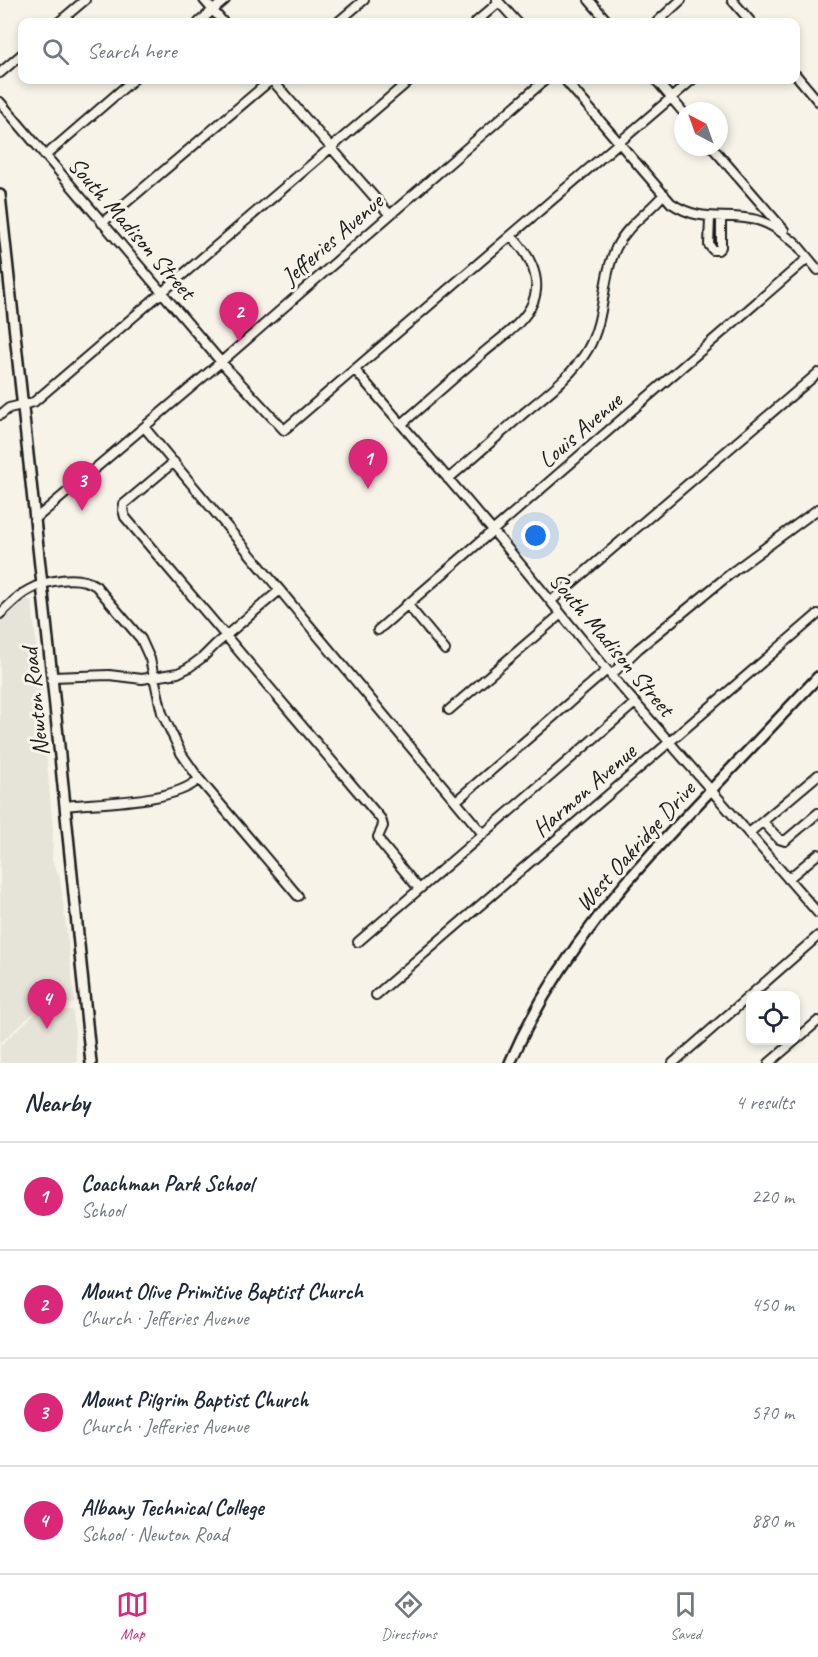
<!DOCTYPE html>
<meta charset="utf-8">
<style>
:root{--surface:#fff;--page:#f2f2f3;--text:#1f2937;--muted:#747a83;--line:#e0e1e3;--accent:#db2777}
body{margin:0;font-family:Caveat,sans-serif;background:var(--page);color:var(--text)}
.controls{position:absolute;right:18px;bottom:18px;display:grid;overflow:hidden;border-radius:12px;box-shadow:0 3px 9px #0003}
.controls button{width:54px;height:54px;display:grid;place-items:center;padding:0;border:0;border-bottom:2px solid var(--line);background:var(--surface);color:var(--text);font:30px sans-serif}
.compass{position:absolute;left:674px;top:102px;width:54px;height:54px;border-radius:50%;background:var(--surface);box-shadow:0 3px 9px #0003;rotate:319deg}
.you{position:absolute;left:536px;top:536px;width:21px;height:21px;margin:-15px;border:4px solid #fff;border-radius:50%;background:#1a73e8;box-shadow:0 0 0 9px #1a73e833}
.badge{display:grid;place-items:center;width:39px;height:39px;border-radius:50%;background:var(--accent);color:#fff;font-size:20px;font-weight:700}
.pin{position:absolute;translate:-50% -50px;filter:drop-shadow(0 2px 3px #0008)}
.pin::after{content:'';position:absolute;top:32px;width:21px;height:18px;background:inherit;clip-path:polygon(0 0,100% 0,50% 100%)}
.list{margin:0;padding:0;list-style:none}
h2{display:flex;justify-content:space-between;align-items:center;height:78px;margin:0;padding:0 24px;font-size:26px}
h2 small{font-size:20px;font-weight:400;color:var(--muted)}
.list li{display:grid;grid-template-columns:39px 1fr auto;gap:18px;align-items:center;box-sizing:border-box;height:108px;padding:0 24px;border-top:2px solid var(--line)}
.list b{display:block;font-size:22px;white-space:nowrap}
.list p{margin:0;font-size:20px;white-space:nowrap;color:var(--muted)}
.list em{font-size:20px;font-style:normal;color:var(--muted)}
.icon{flex:none;width:33px;height:33px;fill:none;stroke:currentColor;stroke-width:2;stroke-linecap:round;stroke-linejoin:round}
.map{position:relative;flex:none;width:818px;height:1063px;overflow:hidden}
.search{position:absolute;background:var(--surface);box-shadow:0 3px 9px #0003;left:18px;right:18px;top:18px;height:66px;display:flex;align-items:center;gap:15px;box-sizing:border-box;padding:0 21px;border-radius:12px;color:var(--muted);font-size:22px}
.sheet{height:510px;background:var(--surface)}
nav{display:flex;justify-content:space-around;align-items:center;box-sizing:border-box;height:84px;border-top:2px solid var(--line);background:var(--surface);font-size:16px;color:var(--muted)}
nav a{display:grid;justify-items:center;gap:3px}
nav .on{color:var(--accent)}
.map>svg:first-child{display:block}
.built{fill:#e6e3d9}
.lines{fill:none;stroke-linecap:round;stroke-linejoin:round}
.minor-casing{stroke:#1c1c1c;stroke-width:12}
.major-casing{stroke:#1c1c1c;stroke-width:14}
.minor{stroke:#f7f3e8;stroke-width:8}
.major{stroke:#f7f3e8;stroke-width:9}
.labels{text-anchor:middle;dominant-baseline:central;stroke-width:6;stroke-linejoin:round;paint-order:stroke}
.street-label{font-size:24px;fill:#1c1c1c;stroke:#f7f3e8}
</style>
<div class="map">
<svg width="818" height="1063" viewBox="0 0 818 1063">
<rect width="100%" height="100%" fill="#f7f3e8"/>
<filter id="ink" filterUnits="userSpaceOnUse"><feTurbulence type="fractalNoise" baseFrequency=".0167" numOctaves="2"/><feDisplacementMap in="SourceGraphic" scale="12" xChannelSelector="R" yChannelSelector="G"/><feConvolveMatrix kernelMatrix="1 2 1 2 8 2 1 2 1" color-interpolation-filters="sRGB"/></filter>
<g filter="url(#ink)">
<path class="built" d="M25 599 32 601 53 829 52 861 60 878 75 1003 38 1009 0 1043V621Z
M73 1010 77 1063H0V1046L38 1011Z"/>
<g class="lines">
<g class="minor-casing">
<path id="minor" d="M204 0 223 22
M497 0 517 22
M589 0 608 22
M732 0 751 22
M59 22 85 0
M199 22 225 0
M338 22 364 0
M476 22 499 2
M657 22 681 0
M0 73 22 54
M796 75 818 101
M272 80 390 215
M565 80 671 203C702 224 724 212 757 220 772 224 784 234 796 244
M656 80 683 112
M0 102 221 362 284 430 692 80
M712 147 784 230
M45 156 133 80
M710 217 709 245 713 250H718L721 247V218
M102 223 271 80
M794 241 818 270
M355 370 499 538 611 675 818 913
M0 415 9 408 34 402 410 80
M402 424C428 401 455 377 482 354 499 339 524 324 533 302 543 278 528 252 511 236
M144 427 483 834
M174 462 124 504 123 510 125 517 381 819 383 826 378 837 381 843 419 889
M448 479C474 457 499 435 524 413 547 394 573 375 588 349 606 318 601 280 616 248 627 225 648 213 664 194
M34 520 221 362 545 80
M551 601 818 373
M407 604 445 650
M0 614C9 606 18 595 29 590 47 580 78 574 96 586L141 639 150 659 162 713 181 753 199 779 298 896
M378 630 808 258
M611 675 638 649 735 570 818 509
M52 677 109 675 142 679 178 673 188 668 203 657 216 644 280 590
M449 710 561 614
M456 801 607 670
M65 806C100 802 174 803 199 779
M763 822 779 839 785 841 818 813
M749 833 818 775
M788 879 818 854
M358 942 635 703
M376 995 818 614
M673 1063 818 936
M769 1063 818 1021"/>
</g>
<g class="major-casing">
<path id="major" d="M0 195 52 677 91 1063
M510 1063C557 954 631 874 712 789 747 752 783 714 818 677"/>
</g>
<use href="#minor" class="minor"/>
<use href="#major" class="major"/>
</g>
</g>
<g class="labels">
<g class="street-label">
<text transform="translate(132 228) rotate(49)">South Madison Street</text>
<text transform="translate(332 239) rotate(-41)">Jefferies Avenue</text>
<text transform="translate(580 430) rotate(-41)">Louis Avenue</text>
<text transform="translate(612 644) rotate(50)">South Madison Street</text>
<text transform="translate(35 702) rotate(-96)">Newton Road</text>
<text transform="translate(584 790) rotate(-41)">Harmon Avenue</text>
<text transform="translate(635 846) rotate(-48)">West Oakridge Drive</text>
</g>
</g>
</svg>
<div class="controls">
<button><svg class="icon" aria-label="locate" viewBox="0 0 24 24"><circle cx="12" cy="12" r="6"/><path d="M12 2v4M12 18v4M2 12h4M18 12h4"/></svg></button>
</div>
<svg class="compass" viewBox="-18 -18 36 36"><path d="M0-13l5 13h-10z" fill="#e53935"/><path d="M0 13l5-13h-10z" fill="#747a83"/></svg>
<div class="you"></div>
<div class="pin badge" style="left:368px;top:489px">1</div>
<div class="pin badge" style="left:239px;top:342px">2</div>
<div class="pin badge" style="left:82px;top:511px">3</div>
<div class="pin badge" style="left:47px;top:1029px">4</div>
<div class="search"><svg class="icon" aria-label="search" viewBox="0 0 24 24"><circle cx="10" cy="10" r="6"/><path d="M15 15l6 6"/></svg>Search here</div>
</div>
<section class="sheet">
<h2>Nearby<small>4 results</small></h2>
<ul class="list">
<li><span class="badge">1</span><div><b>Coachman Park School</b><p>School</p></div><em>220 m</em></li>
<li><span class="badge">2</span><div><b>Mount Olive Primitive Baptist Church</b><p>Church · Jefferies Avenue</p></div><em>450 m</em></li>
<li><span class="badge">3</span><div><b>Mount Pilgrim Baptist Church</b><p>Church · Jefferies Avenue</p></div><em>570 m</em></li>
<li><span class="badge">4</span><div><b>Albany Technical College</b><p>School · Newton Road</p></div><em>880 m</em></li>
</ul>
</section>
<nav>
<a class="on"><svg class="icon" aria-label="map" viewBox="0 0 24 24"><path d="M3 6l6-2 6 2 6-2v14l-6 2-6-2-6 2zM9 4v14M15 6v14"/></svg>Map</a>
<a><svg class="icon" aria-label="directions" viewBox="0 0 24 24"><path d="M12 3l9 9-9 9-9-9zM9 14v-3h6M13 9l2 2-2 2"/></svg>Directions</a>
<a><svg class="icon" aria-label="saved" viewBox="0 0 24 24"><path d="M7 4h10v16l-5-4-5 4z"/></svg>Saved</a>
</nav>
